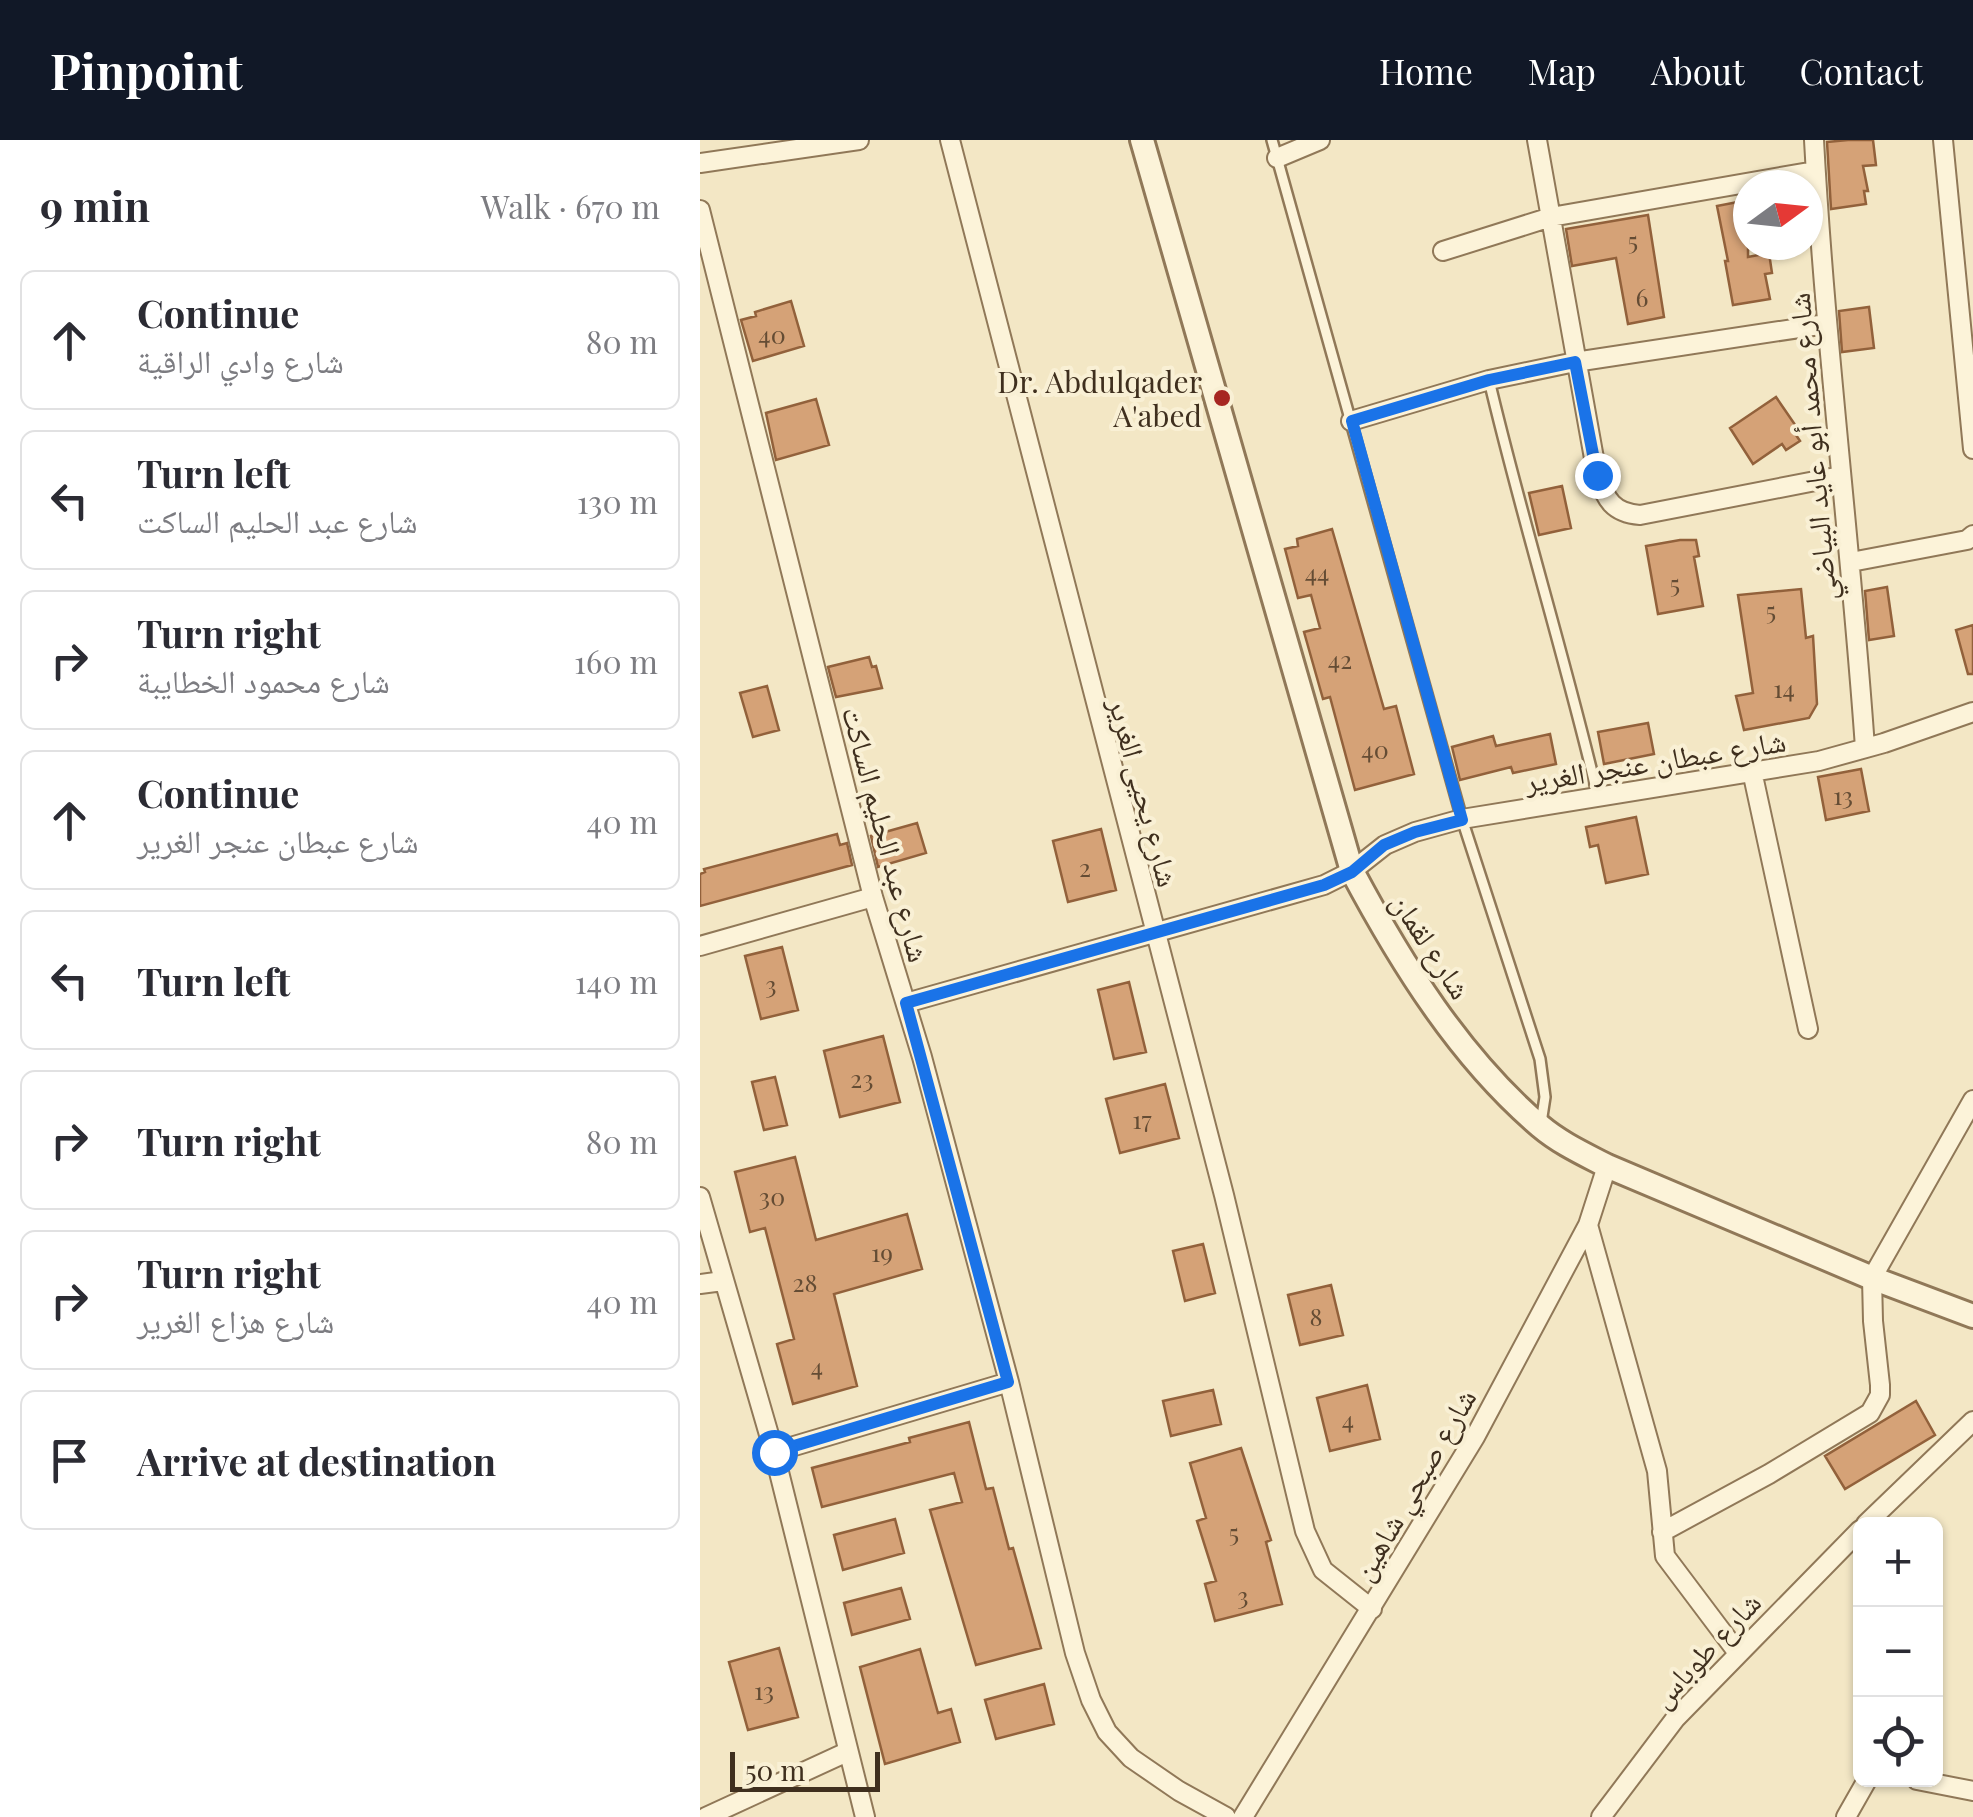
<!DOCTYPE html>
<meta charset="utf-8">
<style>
:root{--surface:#fff;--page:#f2f2f3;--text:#2b2b33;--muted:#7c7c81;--line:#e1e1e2;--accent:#111827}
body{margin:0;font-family:"Playfair Display","Noto Naskh Arabic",serif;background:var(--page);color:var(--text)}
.controls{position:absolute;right:30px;bottom:30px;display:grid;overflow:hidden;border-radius:15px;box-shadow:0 2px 8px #0004}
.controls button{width:90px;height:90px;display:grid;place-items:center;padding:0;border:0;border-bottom:2px solid var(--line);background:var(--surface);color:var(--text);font:50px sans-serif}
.compass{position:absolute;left:1033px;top:30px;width:90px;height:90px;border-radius:50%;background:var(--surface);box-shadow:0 2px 8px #0004;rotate:75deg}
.scale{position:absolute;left:30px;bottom:25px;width:150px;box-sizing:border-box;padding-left:10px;border:5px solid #3f2f1e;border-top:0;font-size:28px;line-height:35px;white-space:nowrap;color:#3f2f1e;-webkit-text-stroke:8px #f9f0d5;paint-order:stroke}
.stop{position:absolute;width:30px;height:30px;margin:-22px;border:8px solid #1a73e8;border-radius:50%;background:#fff}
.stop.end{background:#1a73e8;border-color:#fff;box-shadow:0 2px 10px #0008}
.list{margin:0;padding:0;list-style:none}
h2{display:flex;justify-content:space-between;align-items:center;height:130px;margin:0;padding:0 40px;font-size:42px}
h2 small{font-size:32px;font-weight:400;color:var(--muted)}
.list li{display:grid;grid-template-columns:65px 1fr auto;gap:30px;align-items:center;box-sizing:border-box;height:140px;margin:0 20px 20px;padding:0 20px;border:2px solid var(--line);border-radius:15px}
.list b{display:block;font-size:38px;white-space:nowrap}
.list p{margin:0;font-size:32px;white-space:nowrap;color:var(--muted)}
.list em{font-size:32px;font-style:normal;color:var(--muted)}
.icon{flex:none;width:55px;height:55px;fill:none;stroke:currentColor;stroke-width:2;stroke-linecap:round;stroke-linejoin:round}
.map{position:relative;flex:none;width:1273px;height:1677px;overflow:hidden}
header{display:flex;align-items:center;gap:60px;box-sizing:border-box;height:140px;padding:0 50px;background:var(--accent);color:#fff}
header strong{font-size:48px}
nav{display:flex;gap:55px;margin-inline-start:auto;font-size:35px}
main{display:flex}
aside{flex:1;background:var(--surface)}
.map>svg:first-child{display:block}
.building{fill:#d5a277;stroke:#92613b;stroke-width:2.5}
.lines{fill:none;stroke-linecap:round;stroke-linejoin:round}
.service-casing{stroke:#907858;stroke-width:14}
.minor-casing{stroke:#907858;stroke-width:22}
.tertiary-casing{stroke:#907858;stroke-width:28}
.service{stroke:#fcf3d9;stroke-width:9}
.minor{stroke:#fcf3d9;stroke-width:18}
.tertiary{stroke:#fcf3d9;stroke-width:22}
.route{stroke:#1a73e8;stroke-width:12}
.poi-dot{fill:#a62621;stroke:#f9f0d5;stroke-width:4}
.labels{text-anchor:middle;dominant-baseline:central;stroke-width:8;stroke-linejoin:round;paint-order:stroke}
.number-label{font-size:25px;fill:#644c34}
.poi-label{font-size:30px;fill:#3f2f1e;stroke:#f9f0d5;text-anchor:end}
.street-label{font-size:30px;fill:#3f2f1e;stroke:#f9f0d5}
</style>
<header>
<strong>Pinpoint</strong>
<nav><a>Home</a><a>Map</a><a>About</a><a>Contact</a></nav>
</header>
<main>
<aside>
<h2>9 min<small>Walk · 670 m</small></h2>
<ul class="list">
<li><svg class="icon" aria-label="ahead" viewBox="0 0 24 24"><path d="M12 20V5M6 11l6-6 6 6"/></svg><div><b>Continue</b><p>شارع وادي الراقية</p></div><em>80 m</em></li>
<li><svg class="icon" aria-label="left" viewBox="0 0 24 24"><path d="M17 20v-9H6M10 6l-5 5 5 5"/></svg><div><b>Turn left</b><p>شارع عبد الحليم الساكت</p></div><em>130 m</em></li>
<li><svg class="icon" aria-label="right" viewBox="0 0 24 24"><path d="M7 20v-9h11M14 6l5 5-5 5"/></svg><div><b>Turn right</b><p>شارع محمود الخطايبة</p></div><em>160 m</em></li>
<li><svg class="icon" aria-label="ahead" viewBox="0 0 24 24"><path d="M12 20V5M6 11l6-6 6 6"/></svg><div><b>Continue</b><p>شارع عبطان عنجر الغرير</p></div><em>40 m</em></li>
<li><svg class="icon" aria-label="left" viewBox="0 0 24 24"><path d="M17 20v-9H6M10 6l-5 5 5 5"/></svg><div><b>Turn left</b></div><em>140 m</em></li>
<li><svg class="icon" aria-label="right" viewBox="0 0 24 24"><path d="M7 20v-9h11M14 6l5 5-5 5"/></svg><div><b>Turn right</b></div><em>80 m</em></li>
<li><svg class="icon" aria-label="right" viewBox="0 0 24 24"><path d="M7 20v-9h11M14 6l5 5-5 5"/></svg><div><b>Turn right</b><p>شارع هزاع الغرير</p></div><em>40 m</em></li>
<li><svg class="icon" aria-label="arrive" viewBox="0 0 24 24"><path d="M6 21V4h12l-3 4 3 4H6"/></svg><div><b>Arrive at destination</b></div></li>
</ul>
</aside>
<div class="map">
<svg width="1273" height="1677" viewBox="0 0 1273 1677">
<rect width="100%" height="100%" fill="#f3e7c5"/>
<path class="building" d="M1148 0H1173L1176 25 1163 26 1168 51H1164L1166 64 1131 69 1127 2Z
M1048 60V117L1069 113 1072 133 1065 134 1070 159 1033 165 1025 121H1028L1017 66Z
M948 75 964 177 928 184 916 118 872 126 866 89Z
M91 161 104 206 53 221 41 180 56 176 55 172Z
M1169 167 1174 208 1142 212 1139 171Z
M1076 257 1100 292 1096 295 1100 301 1086 310 1082 304 1053 324 1030 288Z
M116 259 129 305 76 320 66 273Z
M862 346 871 388 839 395 829 353Z
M632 389 684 569 696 566 714 634 655 650 630 557 623 559 604 492 620 488 611 455 598 458 585 409 598 406 597 399Z
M980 400H996L999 416 994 417 1003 466 958 474 946 406Z
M1187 447 1194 496 1169 500 1165 451Z
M1101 449 1106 498 1113 496 1117 564 1109 578 1044 590 1036 556 1053 553 1038 455Z
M1273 485V534H1268L1256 490Z
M169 517 172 527 176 526 182 548 136 557 128 527Z
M67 546 79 590 53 597 40 553Z
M948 583 954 614 904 624 898 592Z
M850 594 856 624 813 633 811 627 760 640 752 607 793 596 796 606Z
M1161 629 1169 671 1126 680 1118 637Z
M936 677 948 734 906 743 898 705 890 707 886 687Z
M217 683 226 713 178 727 171 696Z
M401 689 416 750 368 762 353 701Z
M137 694 140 705 147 703 152 725 0 766V734L5 732 4 729Z
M82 807 98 870 61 879 45 816Z
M429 842 446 912 414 919 398 850Z
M183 896 200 962 140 977 124 911Z
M75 937 87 985 64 990 52 942Z
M465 944 479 998 420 1013 406 959Z
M95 1017 116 1100 207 1074 222 1129 134 1154 157 1246 93 1264 77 1204 94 1199 65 1088 50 1092 35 1032Z
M503 1104 515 1153 485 1161 473 1111Z
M631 1145 643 1195 600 1205 588 1155Z
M667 1245 680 1299 630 1311 617 1258Z
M513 1250 521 1284 471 1296 463 1261Z
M1216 1261 1235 1295 1145 1349 1125 1316Z
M269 1282 286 1349 293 1348 309 1409 313 1408 341 1508 276 1525 230 1370 262 1362 254 1333 122 1367 112 1328 210 1302 209 1298Z
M541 1308 571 1400 566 1402 582 1464 515 1481 505 1444 516 1441 497 1381 506 1378 490 1323Z
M195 1379 204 1413 143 1430 134 1395Z
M201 1448 210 1479 152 1495 144 1463Z
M79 1508 98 1577 48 1590 29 1522Z
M220 1509 238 1573 251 1569 260 1602 185 1624 160 1527Z
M344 1544 354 1584 296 1599 285 1560Z"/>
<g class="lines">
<g class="service-casing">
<path id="service" d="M572 0 762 679 840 919 845 957 841 983
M789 240C822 380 865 517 898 657"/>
</g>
<g class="minor-casing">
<path id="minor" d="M250 0 524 1055 605 1391 623 1430 672 1469
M837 0 897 335C906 360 913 373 940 375L1141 336
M1114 0C1125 203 1151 405 1165 608
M1243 0 1273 309
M577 18 620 0
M0 23 159 0
M0 70 173 757 222 917 309 1242 375 1513 391 1560 407 1592 431 1618 479 1651 526 1677
M743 111 851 77 1115 31
M651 281 789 240 875 222 1126 184
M1151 422 1267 400 1273 395
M1052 631 1108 889
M0 806 173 757
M206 863 624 745 652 731 685 705 715 692 762 679 1119 621 1184 603 1273 572
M0 1057 74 1312 165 1677
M888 1085 957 1331 965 1416 1038 1513
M0 1144 23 1141
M74 1312 309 1242
M1166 1384 1273 1281
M962 1392 1069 1334 1170 1273 1180 1255V1245L1173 1181 1172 1138 1273 960
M1217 1640 1273 1651
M6 1677 147 1612
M543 1677 775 1297 888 1085 907 1026
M901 1677 975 1579 1160 1390
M1146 1677 1167 1640"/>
</g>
<g class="tertiary-casing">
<path id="tertiary" d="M442 0 652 731C701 823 760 918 840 986 860 1003 884 1014 907 1026L1172 1138 1273 1176"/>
</g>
<use href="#service" class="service"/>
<use href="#minor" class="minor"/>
<use href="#tertiary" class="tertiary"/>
</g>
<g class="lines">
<path class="route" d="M74 1312 308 1242 206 863 624 745 652 732 684 705 715 692 762 680 652 281 789 240 875 222 897 335"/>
</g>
<circle class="poi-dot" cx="522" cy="258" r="10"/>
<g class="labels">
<g class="number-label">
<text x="933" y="99">5</text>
<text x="942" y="156">6</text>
<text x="72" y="193">40</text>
<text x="617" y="431">44</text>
<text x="975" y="442">5</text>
<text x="1071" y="469">5</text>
<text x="640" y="518">42</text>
<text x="1084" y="547">14</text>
<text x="675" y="608">40</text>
<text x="1143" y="654">13</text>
<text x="385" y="726">2</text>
<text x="71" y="843">3</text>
<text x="162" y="937">23</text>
<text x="442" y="978">17</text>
<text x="72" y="1055">30</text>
<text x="182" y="1111">19</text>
<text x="105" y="1141">28</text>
<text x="616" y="1175">8</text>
<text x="117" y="1225">4</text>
<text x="648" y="1278">4</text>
<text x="534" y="1391">5</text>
<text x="543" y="1454">3</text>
<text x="64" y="1549">13</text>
</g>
<g class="poi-label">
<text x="502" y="241">Dr. Abdulqader<tspan x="502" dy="34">A'abed</tspan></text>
</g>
<g class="street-label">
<text transform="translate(1111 307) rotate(-95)">شارع محمد أبو عايد البياضي</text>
<text transform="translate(955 620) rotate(-9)">شارع عبطان عنجر الغرير</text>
<text transform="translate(445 652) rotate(75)">شارع يحيى الغرير</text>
<text transform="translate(187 694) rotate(75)">شارع عبد الحليم الساكت</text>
<text transform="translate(732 805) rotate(57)">شارع لقمان</text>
<text transform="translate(713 1344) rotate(-60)">شارع صبحي شاهين</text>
<text transform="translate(1005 1509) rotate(-47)">شارع طوباس</text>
</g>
</g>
</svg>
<div class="controls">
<button>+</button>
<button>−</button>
<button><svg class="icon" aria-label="locate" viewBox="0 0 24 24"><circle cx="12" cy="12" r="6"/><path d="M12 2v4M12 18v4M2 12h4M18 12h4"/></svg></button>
</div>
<svg class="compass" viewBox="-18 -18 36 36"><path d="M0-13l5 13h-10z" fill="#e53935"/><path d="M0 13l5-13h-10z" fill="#7c7c81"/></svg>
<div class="scale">50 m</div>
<div class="stop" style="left:74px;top:1312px"></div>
<div class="stop end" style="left:897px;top:335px"></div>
</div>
</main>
